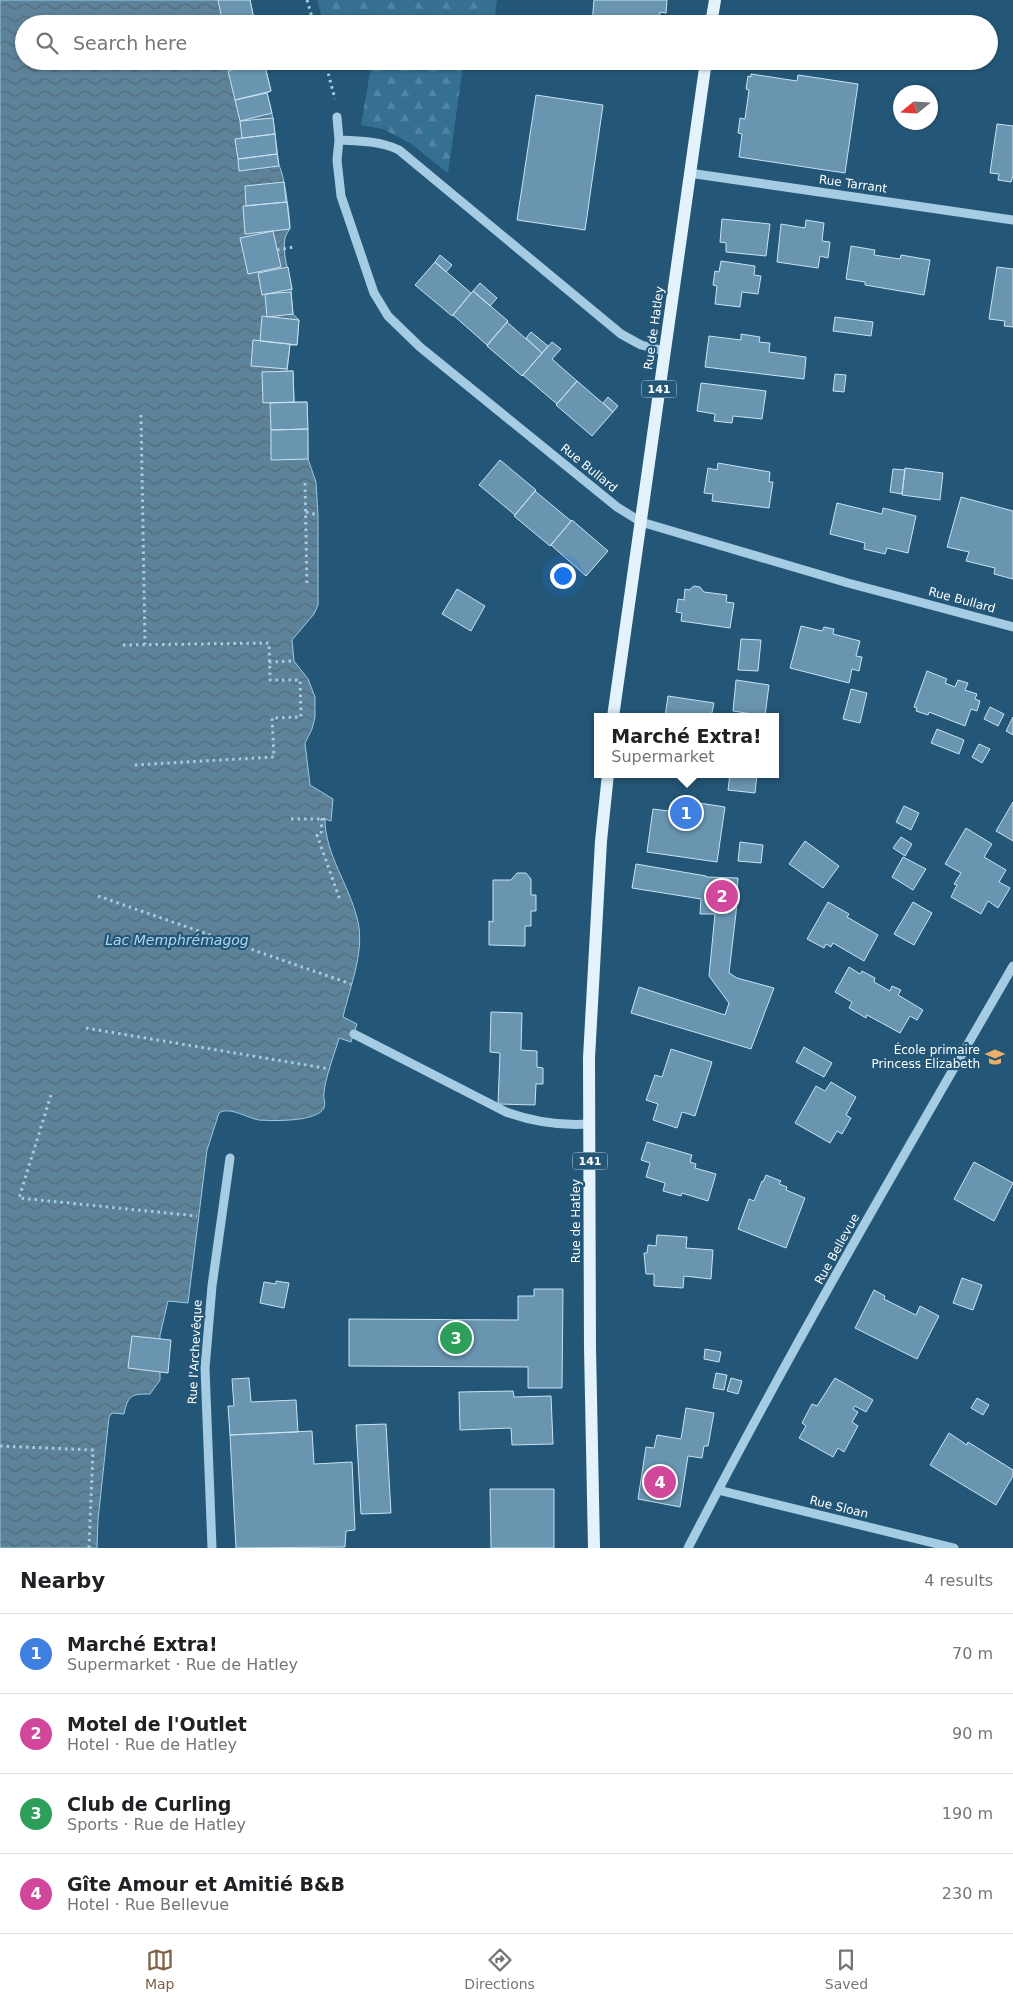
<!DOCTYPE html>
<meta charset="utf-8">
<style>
:root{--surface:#fff;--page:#f2f2f2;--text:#202124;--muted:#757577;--line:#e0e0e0;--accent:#7c6143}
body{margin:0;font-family:"DejaVu Sans",sans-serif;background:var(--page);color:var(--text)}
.compass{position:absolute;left:893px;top:85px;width:45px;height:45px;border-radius:50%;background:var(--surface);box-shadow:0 1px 4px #0004;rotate:252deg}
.you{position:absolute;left:562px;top:575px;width:18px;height:18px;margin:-12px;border:4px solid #fff;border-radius:50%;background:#1a73e8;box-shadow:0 0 0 8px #1a73e833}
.badge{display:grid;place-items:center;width:32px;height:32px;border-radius:50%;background:var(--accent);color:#fff;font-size:16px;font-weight:700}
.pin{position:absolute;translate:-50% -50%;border:2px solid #fff;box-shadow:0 1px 5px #0006}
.popup{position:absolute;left:594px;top:713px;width:185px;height:65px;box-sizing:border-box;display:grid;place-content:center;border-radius:0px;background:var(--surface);filter:drop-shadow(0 1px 4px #0005);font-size:16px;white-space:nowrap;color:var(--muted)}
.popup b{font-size:19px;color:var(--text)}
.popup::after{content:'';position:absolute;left:50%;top:100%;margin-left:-10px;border:10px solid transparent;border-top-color:var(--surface)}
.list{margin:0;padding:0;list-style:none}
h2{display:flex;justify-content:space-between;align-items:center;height:65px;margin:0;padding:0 20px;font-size:21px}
h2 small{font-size:16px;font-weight:400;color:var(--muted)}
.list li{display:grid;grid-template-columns:32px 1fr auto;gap:15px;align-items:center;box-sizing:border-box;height:80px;padding:0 20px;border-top:1px solid var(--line)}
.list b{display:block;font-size:19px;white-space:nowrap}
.list p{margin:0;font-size:16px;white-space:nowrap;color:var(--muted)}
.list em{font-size:16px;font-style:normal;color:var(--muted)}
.icon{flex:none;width:28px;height:28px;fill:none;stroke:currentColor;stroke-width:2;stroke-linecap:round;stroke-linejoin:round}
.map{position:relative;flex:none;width:1013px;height:1548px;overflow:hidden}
.search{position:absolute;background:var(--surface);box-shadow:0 1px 4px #0004;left:15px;right:15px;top:15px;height:55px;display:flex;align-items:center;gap:12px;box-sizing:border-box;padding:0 18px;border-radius:28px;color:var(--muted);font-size:19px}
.sheet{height:385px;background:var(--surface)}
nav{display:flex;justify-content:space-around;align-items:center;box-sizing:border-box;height:70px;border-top:1px solid var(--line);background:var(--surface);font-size:14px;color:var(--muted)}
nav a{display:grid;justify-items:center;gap:2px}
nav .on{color:var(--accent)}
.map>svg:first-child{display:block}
.forest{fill:url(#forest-firs)}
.water{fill:url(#water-waves);stroke:#99c9e4}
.building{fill:#6995b0;stroke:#c7e3f3}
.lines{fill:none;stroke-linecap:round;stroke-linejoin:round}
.path{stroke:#a5cce3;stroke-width:3;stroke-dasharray:2.5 4;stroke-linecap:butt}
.minor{stroke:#a5cce3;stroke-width:9}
.major{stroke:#e4f2fc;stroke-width:12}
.labels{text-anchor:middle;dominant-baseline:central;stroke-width:4.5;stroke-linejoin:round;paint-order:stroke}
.shield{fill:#245777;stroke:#bdcdd6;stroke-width:1}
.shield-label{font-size:11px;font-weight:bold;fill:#fff}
.street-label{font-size:12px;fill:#fff;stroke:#245777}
.poi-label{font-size:12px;fill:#fff;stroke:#245777;text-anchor:end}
.water-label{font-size:14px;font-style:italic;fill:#b0d6eb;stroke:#245777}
</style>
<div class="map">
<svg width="1013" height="1548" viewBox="0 0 1013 1548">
<defs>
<pattern id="forest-firs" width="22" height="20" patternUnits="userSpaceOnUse" patternTransform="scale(1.25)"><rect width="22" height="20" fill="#357092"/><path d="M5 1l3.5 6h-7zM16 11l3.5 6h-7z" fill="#5385a2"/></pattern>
<pattern id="water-waves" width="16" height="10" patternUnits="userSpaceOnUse" patternTransform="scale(1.25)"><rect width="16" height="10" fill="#5d839a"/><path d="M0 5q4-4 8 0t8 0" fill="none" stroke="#556a77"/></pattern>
</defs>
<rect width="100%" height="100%" fill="#245777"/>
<path class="forest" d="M317 0H497L494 24H324Z
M372 61H489L488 70 463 66 448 173 410 143 383 129 361 125Z"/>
<path class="water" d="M0 0H250L255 24H24V61L264 62 271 91 267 93 273 118 279 166C284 172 290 218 290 227 289 231 286 234 285 238 282 254 289 273 292 289L291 292 293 314 299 320 297 345H290L287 371H293L294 402H307L308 459 316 482 318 515V605L314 614 292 640 294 661 308 679 315 697V717L312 729 305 743 310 785 333 799 331 821 325 819C325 854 349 885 357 918 366 949 350 986 343 1017L357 1024 351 1042 339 1038C335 1053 325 1078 324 1093 323 1098 326 1102 324 1108 317 1122 273 1121 259 1120 247 1118 229 1106 219 1113L207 1150 188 1303 168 1301 160 1335V1380L150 1394C131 1394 128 1395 124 1414L112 1413 109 1417 98 1520 97 1548H0Z"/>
<path class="building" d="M218 0H250L255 24H223Z
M594 0H667L666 13 660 12 659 24H592Z
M222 61H251L223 67Z
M264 62 271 91 235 100 228 71Z
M751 74 797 81 798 75 858 84 845 173 739 157 742 134 738 133 740 118 745 119 749 90 746 89 748 76 751 77Z
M267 93 272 113 240 121 235 100Z
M536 95 603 105 585 230 517 220Z
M273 118 275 134 242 138 240 121Z
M997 124 1013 126V176L1011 182 998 180 999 174 990 173Z
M275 134 277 154 238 159 235 139Z
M277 154 279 166 239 171 238 159Z
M284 182 286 202 246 206 245 186Z
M287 202 290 229 245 234 243 206Z
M722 219 770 224 766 256 726 252V243L720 242Z
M806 220 824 223 822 241 830 242 828 258 820 256 818 268 777 262 781 224 805 228Z
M273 231 281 267 248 274 240 238Z
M851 246 875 250 874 255 900 259 901 255 930 260 924 295 865 285V282L846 279Z
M440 255 452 265 446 272 435 262Z
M721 261 755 266 754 275 761 276 758 294 742 292 740 307 715 304 717 286 713 285 715 271 719 272Z
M435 262 471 293 452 316 415 285Z
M288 267 292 289 262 295 258 273Z
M997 267 1013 269V327L1004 326 1005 321 989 319Z
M480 283 497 298 490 306 473 291Z
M473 291 508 321 487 345 453 315Z
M291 292 293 314 267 317 265 294Z
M262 316 299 320 297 345 260 341Z
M835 317 873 322 871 336 833 331Z
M507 322 542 353 522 376 487 346Z
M531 332 548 346 542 353 526 338Z
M741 334 760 337 759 342 770 343 769 352 806 357 804 379 705 367 709 336 741 340Z
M253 340 290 344 287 369 251 366Z
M552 342 561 349 552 359 577 381 557 404 523 375Z
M293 371 294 402 263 403 262 372Z
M835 374 846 375 844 392 833 391Z
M577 381 613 412 592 436 556 405Z
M701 383 766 391 762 419 733 416 732 423 714 421 715 414 697 411Z
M608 397 618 406 613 412 603 403Z
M307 402 308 429 271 430 270 403Z
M308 429V459L271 460V430Z
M500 460 536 490 515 515 479 485Z
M718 463 770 472 769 482H773L769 508 712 501 713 494 704 493 708 468 717 470Z
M905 468 943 473 940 500 902 495Z
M893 469 905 470 902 494 890 492Z
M535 491 571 521 550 546 514 516Z
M961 497 1013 511V579L994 574 995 568 966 561 969 552 947 547Z
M837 503 882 514 883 508 916 516 908 553 887 548 885 554 864 549 865 543 830 534Z
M572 520 608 551 586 576 551 545Z
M694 586 700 587 704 592 727 595 726 602 734 603 730 628 681 621 682 613 676 612 678 599 684 600 685 589 689 590Z
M457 589 485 606 471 631 442 614Z
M801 626 822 631 824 627 834 629 833 634 860 641 856 656 862 657 859 671 852 669 849 683 790 668Z
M741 639 761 640 758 671 738 670Z
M927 671 947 679 945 683 955 687 958 680 968 683 965 690 977 694 975 699 980 701 977 711 971 709 965 726 929 712 928 715 916 711 917 708 914 707Z
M736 680 769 685 765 716 733 711Z
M851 689 867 693 860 723 843 719Z
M668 696 714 703 711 717H665Z
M990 707 1004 714 998 726 984 719Z
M1013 717V735L1006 731Z
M937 729 964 740 959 754 931 743Z
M979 744 990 749 982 763 972 757Z
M730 774H757L755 793 728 790Z
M693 802 725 807 717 862 647 852 653 809 692 814Z
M1013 802V841L996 831Z
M904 806 919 813 911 830 896 822Z
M966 828 992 844 984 857 1006 870 999 882 1010 888 998 908 988 901 981 914 951 897 957 885 954 884 961 873 945 864Z
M901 837 912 844 905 856 893 848Z
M805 841 839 866 823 888 789 864Z
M740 842 763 845 761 863 738 861Z
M903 857 926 869 913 890 892 877Z
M636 864 706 876V877L738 878 736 913 729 973 737 978 774 988 751 1049 631 1013 639 987 725 1015 729 1003 709 976 715 914H700L701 899 632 888Z
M517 873H526L531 879V895H536V911H531V926H525V946L489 945V921L493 922V880H511Z
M828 902 849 914 847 917 878 935 864 961 833 943 831 947 826 944 824 948 807 939Z
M913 902 932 913 914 945 894 934Z
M849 967 860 974 862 971 875 978 874 982 890 991 892 986 901 990 898 995 923 1010 917 1020 910 1016 900 1033 867 1015 866 1018 849 1008 852 1002 835 992Z
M491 1012 522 1013 521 1050 537 1051V1067L543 1068V1084H536L535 1105 498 1104 500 1053 490 1052Z
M804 1047 832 1063 824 1077 796 1062Z
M671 1049 712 1062 695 1116 682 1112 677 1128 653 1120 658 1104 646 1100 655 1075 662 1077Z
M831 1082 856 1097 846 1115 851 1118 842 1134 837 1131 830 1143 795 1123 816 1086 825 1091Z
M647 1142 692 1155 690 1162 696 1164 695 1168 716 1174 708 1201 682 1193 681 1196 663 1191 665 1183 646 1177 650 1163 641 1160Z
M974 1162 1013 1183 994 1221 954 1199Z
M766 1175 781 1181 779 1184 787 1187 786 1190 805 1198 786 1248 738 1229 749 1199 754 1201 762 1181 763 1182Z
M657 1235 687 1237 686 1248 713 1250 711 1279 684 1276 683 1288 654 1286V1274H646L644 1253H647L648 1245 656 1246Z
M962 1278 982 1285 973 1310 953 1303Z
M276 1281 289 1283 284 1308 260 1303 264 1282 276 1284Z
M534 1289H563L562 1388H528V1367L349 1366V1319L518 1320V1296H534Z
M874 1290 885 1296 884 1299 916 1315 920 1306 939 1316 917 1359 855 1328Z
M132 1336 171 1340 168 1373 128 1368Z
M705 1349 721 1352 719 1362 704 1359Z
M716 1373 727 1375 724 1390 713 1388Z
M249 1378 251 1402 296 1400 298 1432 230 1435 228 1406H234L232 1379Z
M731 1378 742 1381 738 1394 727 1391Z
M835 1378 873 1400 866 1412 855 1406 853 1409 858 1412 852 1422 858 1426 844 1452 838 1448 833 1457 799 1438 806 1426 802 1423 812 1404 817 1406Z
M513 1391 514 1397 551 1396 553 1444 512 1445 511 1428 460 1430 459 1392Z
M977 1398 989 1405 983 1415 971 1408Z
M686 1408 714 1413 708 1446H704L702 1458 688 1456 680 1507 638 1499 646 1447 654 1448 657 1435 681 1439Z
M386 1424 391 1513 361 1514 356 1425Z
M312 1431 314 1464 352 1462 355 1530 346 1531 345 1547 236 1548 230 1435Z
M949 1433 967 1445 968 1442 1013 1470V1476L996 1505 930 1465Z
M490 1489H554V1548H491Z"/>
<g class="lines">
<path class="path" d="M307 0 314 24
M325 61 335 99
M277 250 294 247
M141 415 145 644
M305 483 307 586
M306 512 318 515
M123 645 269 643 270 680H300L301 717 272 718 274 757 133 765
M269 662 294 661
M322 818 321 834 317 835 340 900
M291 819H325
M98 896 351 984
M86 1028 330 1069
M51 1095 19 1198 197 1216
M0 1446 93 1450 89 1548"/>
<path class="minor" d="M337 117 339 140 337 160 341 196 374 293 388 316 420 347 617 507 641 522 848 583 1013 627
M339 140C360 141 380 141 399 150L621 334 641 345 665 351
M689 173 1013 220
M354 1034 506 1112C534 1122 559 1126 589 1124
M718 1490 954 1548
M212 1548 205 1368 212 1286 230 1158
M688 1548C790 1350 902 1158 1013 966"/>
<path class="major" d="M711 24 715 0
M613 717 706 61
M594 1548 590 1347 589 1058 601 841 608 774"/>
</g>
<defs>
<g id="school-bare" transform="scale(1.5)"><path d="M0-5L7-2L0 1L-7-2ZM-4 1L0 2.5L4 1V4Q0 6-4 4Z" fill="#edaf69" stroke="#245777" stroke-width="2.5" paint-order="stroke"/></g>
</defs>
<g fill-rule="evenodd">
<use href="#school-bare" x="995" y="1057"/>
</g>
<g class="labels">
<g class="shield">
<rect x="641.5" y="380.5" width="35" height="17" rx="4"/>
<rect x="572.5" y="1152.5" width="35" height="17" rx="4"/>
</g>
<g class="shield-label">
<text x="659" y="389">141</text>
<text x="590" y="1161">141</text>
</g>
<g class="street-label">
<text transform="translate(853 184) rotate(8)">Rue Tarrant</text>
<text transform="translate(654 328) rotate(-82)">Rue de Hatley</text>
<text transform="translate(589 468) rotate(39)">Rue Bullard</text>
<text transform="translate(962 600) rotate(15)">Rue Bullard</text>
<text transform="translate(576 1221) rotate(-90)">Rue de Hatley</text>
<text transform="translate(837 1249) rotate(-61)">Rue Bellevue</text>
<text transform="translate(195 1352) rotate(-87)">Rue l'Archevêque</text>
<text transform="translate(839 1507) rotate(14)">Rue Sloan</text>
</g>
<g class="poi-label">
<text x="980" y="1050">École primaire<tspan x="980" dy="14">Princess Elizabeth</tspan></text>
</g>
<g class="water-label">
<text x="177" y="940">Lac Memphrémagog</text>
</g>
</g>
</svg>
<svg class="compass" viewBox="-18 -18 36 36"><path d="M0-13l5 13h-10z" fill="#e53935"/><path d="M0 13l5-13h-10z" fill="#757577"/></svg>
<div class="you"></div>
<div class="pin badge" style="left:686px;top:813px;background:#3f7fe0">1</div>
<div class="popup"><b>Marché Extra!</b>Supermarket</div>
<div class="pin badge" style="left:722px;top:896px;background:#d1479c">2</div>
<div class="pin badge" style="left:456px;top:1338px;background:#2e9e5b">3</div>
<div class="pin badge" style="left:660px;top:1482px;background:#d1479c">4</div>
<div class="search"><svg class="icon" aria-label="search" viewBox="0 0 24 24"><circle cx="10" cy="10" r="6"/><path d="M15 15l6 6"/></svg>Search here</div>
</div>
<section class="sheet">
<h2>Nearby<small>4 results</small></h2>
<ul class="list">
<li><span class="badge" style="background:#3f7fe0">1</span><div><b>Marché Extra!</b><p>Supermarket · Rue de Hatley</p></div><em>70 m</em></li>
<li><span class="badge" style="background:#d1479c">2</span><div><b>Motel de l'Outlet</b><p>Hotel · Rue de Hatley</p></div><em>90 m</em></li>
<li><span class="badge" style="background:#2e9e5b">3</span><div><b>Club de Curling</b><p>Sports · Rue de Hatley</p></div><em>190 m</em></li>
<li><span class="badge" style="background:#d1479c">4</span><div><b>Gîte Amour et Amitié B&amp;B</b><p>Hotel · Rue Bellevue</p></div><em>230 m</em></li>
</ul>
</section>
<nav>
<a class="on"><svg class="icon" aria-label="map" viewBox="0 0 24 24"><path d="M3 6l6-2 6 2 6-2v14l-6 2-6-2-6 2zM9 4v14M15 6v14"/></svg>Map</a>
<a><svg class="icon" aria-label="directions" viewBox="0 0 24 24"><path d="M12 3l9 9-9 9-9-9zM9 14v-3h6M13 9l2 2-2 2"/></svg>Directions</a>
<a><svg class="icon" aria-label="saved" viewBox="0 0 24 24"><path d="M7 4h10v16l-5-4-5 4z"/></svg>Saved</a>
</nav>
